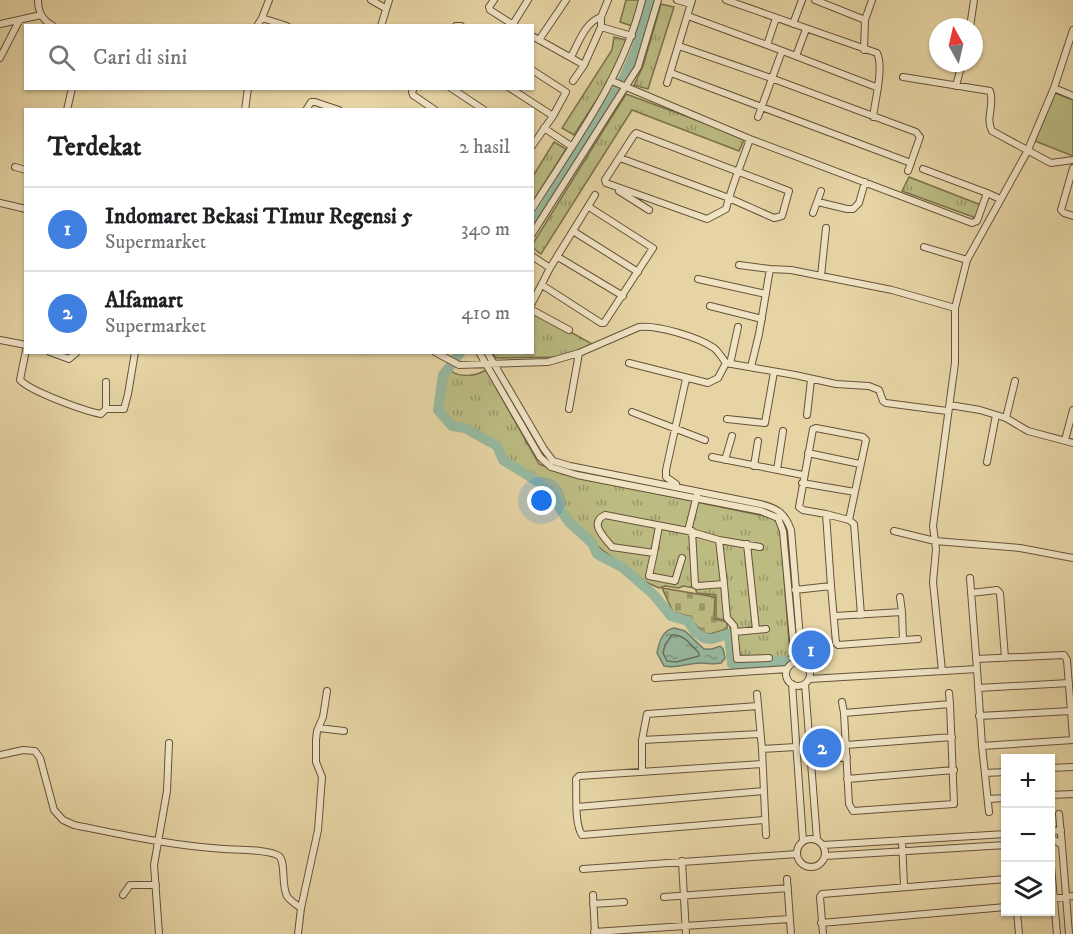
<!DOCTYPE html>
<html lang="id">
<meta charset="utf-8">
<style>
:root{--surface:#fff;--page:#f6f6f6;--text:#202124;--muted:#757577;--line:#e0e0e0;--accent:#8f2418}
body{margin:0;font-family:"IM FELL DW Pica",serif;background:var(--page);color:var(--text)}
.controls{position:absolute;right:18px;bottom:18px;display:grid;overflow:hidden;border-radius:0px;box-shadow:0 2px 4px #0004}
.controls button{width:54px;height:54px;display:grid;place-items:center;padding:0;border:0;border-bottom:2px solid var(--line);background:var(--surface);color:var(--text);font:30px sans-serif}
.compass{position:absolute;left:929px;top:18px;width:54px;height:54px;border-radius:50%;background:var(--surface);box-shadow:0 2px 4px #0004;rotate:352deg}
.you{position:absolute;left:542px;top:501px;width:21px;height:21px;margin:-15px;border:4px solid #fff;border-radius:50%;background:#1a73e8;box-shadow:0 0 0 9px #1a73e833}
.badge{display:grid;place-items:center;width:39px;height:39px;border-radius:50%;background:var(--accent);color:#fff;font-size:20px;font-weight:700}
.pin{position:absolute;translate:-50% -50%;border:3px solid #fff;box-shadow:0 2px 6px #0006}
.list{margin:0;padding:0;list-style:none}
h2{display:flex;justify-content:space-between;align-items:center;height:78px;margin:0;padding:0 24px;font-size:26px}
h2 small{font-size:20px;font-weight:400;color:var(--muted)}
.list li{display:grid;grid-template-columns:39px 1fr auto;gap:18px;align-items:center;box-sizing:border-box;height:84px;padding:0 24px;border-top:2px solid var(--line)}
.list b{display:block;font-size:22px;white-space:nowrap}
.list p{margin:0;font-size:20px;white-space:nowrap;color:var(--muted)}
.list em{font-size:20px;font-style:normal;color:var(--muted)}
.icon{flex:none;width:33px;height:33px;fill:none;stroke:currentColor;stroke-width:2;stroke-linecap:round;stroke-linejoin:round}
.map{position:relative;flex:none;width:1073px;height:934px;overflow:hidden}
.search{position:absolute;background:var(--surface);box-shadow:0 2px 4px #0004;left:24px;top:24px;width:510px;height:66px;display:flex;align-items:center;gap:15px;box-sizing:border-box;padding:0 21px;border-radius:0px;color:var(--muted);font-size:22px}
.panel{position:absolute;background:var(--surface);box-shadow:0 2px 4px #0004;left:24px;top:108px;width:510px;height:246px;border-radius:0px}
.map>svg:first-child{display:block}
.grass{fill:url(#grass-tufts);stroke:#7b714c;stroke-width:1.5}
.cemetery{fill:url(#cemetery-stones);stroke:#7b714c;stroke-width:1.5}
.garden{fill:#bbbb82;stroke:#7b714c;stroke-width:1.5}
.water{fill:url(#water-ripples);stroke:#727f69;stroke-width:1.5}
.lines{fill:none;stroke-linecap:round;stroke-linejoin:round}
.shore{stroke:#69705b;stroke-width:1.5}
.river{stroke:#97b9a0;stroke-width:10}
.minor-casing{stroke:#66523a;stroke-width:8}
.minor{stroke:#efe3c4;stroke-width:6}
</style>
<div class="map">
<svg width="1073" height="934" viewBox="0 0 1073 934">
<defs>
<pattern id="grass-tufts" width="24" height="20" patternUnits="userSpaceOnUse" patternTransform="scale(1.5)"><rect width="24" height="20" fill="#bbbb82"/><path d="M3 7l-1-3M5 7V3M7 7l1-3M15 17l-1-3M17 17v-4M19 17l1-3" fill="none" stroke="#999869"/></pattern>
<pattern id="cemetery-stones" width="16" height="16" patternUnits="userSpaceOnUse" patternTransform="scale(1.5)"><rect width="16" height="16" fill="#bbbb82"/><path d="M2 7V4a2 2 0 0 1 4 0v3zM10 15v-3a2 2 0 0 1 4 0v3z" fill="#999869"/></pattern>
<pattern id="water-ripples" width="26" height="14" patternUnits="userSpaceOnUse" patternTransform="scale(1.5)"><rect width="26" height="14" fill="#97b9a0"/><path d="M2 4q2-2 4 0t4 0M15 11q2-2 4 0t4 0" fill="none" stroke="#7c9681"/></pattern>
</defs>
<rect width="100%" height="100%" fill="#e6d4a4"/>
<filter id="stains"><feTurbulence type="fractalNoise" baseFrequency=".00333" numOctaves="4"/><feColorMatrix values="0 0 0 0 .2 0 0 0 0 .09 0 0 0 0 .02 0 0 0 .5 -.17"/></filter>
<radialGradient id="worn" r=".72"><stop offset=".6" stop-color="#630" stop-opacity="0"/><stop offset="1" stop-color="#630" stop-opacity=".3"/></radialGradient>
<path class="grass" d="M626 0H640L632 26 620 22Z
M661 4 674 7 648 89 634 85 643 66Z
M614 37 626 40 612 76 574 135 562 128 612 50Z
M626 94 745 138 739 151 632 110 541 254 533 248 532 245Z
M554 142 566 149 533 202V176Z
M909 177 981 205 976 218 902 191Z
M533 311 594 345 560 357 496 358 492 353 532 352Z
M486 370 539 464 564 474 773 518 780 526 790 655 785 659 735 661 729 621 716 618V595L697 593 695 588 683 586 679 588 665 586 659 588 648 583 601 549 565 512 555 494 532 475 505 459 498 444 466 425 453 423 440 409 445 375 451 371C461 378 476 376 486 370Z"/>
<path class="cemetery" d="M662 588 715 597 714 619 727 622V629L710 634 703 633 688 616 673 612Z"/>
<path class="garden" d="M1055 93 1073 100V156L1035 141Z"/>
<path class="water" d="M674 628 685 631 704 649H712L720 646 723 649 725 658 721 663C713 665 709 663 701 663 687 663 677 669 664 666L657 653C659 643 662 630 674 628Z"/>
<g class="lines">
<path class="shore" d="M672 635C685 634 690 645 699 653V656L676 662 667 661 663 653 665 645Z"/>
<path class="river" d="M532 227 624 78 636 50 651 0
M461 352 443 375 438 410 452 426 465 428 497 446 503 460 537 481 554 496 560 509 569 522 592 543 597 554 622 567 654 595 671 616 688 621 695 632 704 638 712 639 729 634 732 664 785 661"/>
<g class="minor-casing">
<path id="minor" d="M38 0C38 12 42 20 53 26
M371 0 385 8
M494 0 489 7 490 10 515 26
M677 0 691 4
M726 0 877 53C884 67 875 101 873 117
M815 0 865 20
M688 16 767 45 876 87
M262 18 287 26
M0 24 41 15
M513 24 528 0
M793 24 802 0
M257 26 262 18 269 0
M381 26 389 0
M456 26H461
M601 27 632 36
M970 27 974 0
M532 36 584 65
M539 40 566 0
M767 45 776 18
M679 46 771 78 916 132 920 137 908 171
M864 50 865 20 872 0
M796 56 806 29
M571 57C578 44 585 22 601 17
M0 58 19 21
M532 70 566 92 553 116 532 146
M671 73 911 163
M903 77 990 91C995 104 985 119 992 131L1051 163 1073 160
M573 81 584 65 601 27V17L608 0
M612 81 750 139 972 223 977 221 987 193 1000 199
M667 83 692 0
M956 86 962 63
M414 88 412 92 413 95 435 110
M451 88 484 110
M510 88 553 116
M1054 88 1073 96
M67 110 72 88
M245 110 248 88
M306 110 311 102H315L339 110
M758 117 782 51
M544 128 571 146
M620 158 729 198 774 218 782 216 789 191 636 133 634 135 605 180 606 183 707 219 726 209C732 185 742 162 750 139
M15 167 26 170
M1073 168 1061 210 1064 213 1073 216
M923 169 987 193
M619 191 649 210
M818 202 847 209H853L859 203 865 182
M0 203 26 209
M532 209C574 142 623 78 642 0
M813 213 821 191
M573 231 638 272
M532 234 638 67 658 0
M924 247 967 260
M532 256 550 268 595 195
M558 257 623 296
M739 265 770 269
M821 276 826 228
M698 279 766 294
M542 285 601 323H604L653 248 589 207
M532 303 550 268
M710 306 762 319
M532 310 569 330
M0 340 26 345
M26 350 20 380C30 391 84 411 101 414L106 409V382
M50 352 69 359 76 353
M435 352 459 365 548 362 579 353 639 327C658 325 698 337 714 348 719 352 722 358 726 363L795 375 836 384 869 386 879 390 883 401 886 403 947 411
M479 352 540 457 551 467 577 475 761 511 778 518 783 531 795 662
M487 352 544 449 553 461 570 466 760 504C777 508 785 513 791 530L802 662
M629 363 708 383 718 378 726 363
M730 364 738 327
M751 367 759 334 770 269 791 270 892 290 955 308
M950 405 980 410 1006 418 1028 431 1073 443
M106 409H124L128 394 135 352
M569 409 579 353
M632 412 705 440
M807 415 811 380
M1006 418 1015 381
M727 419 765 423 774 372
M1065 440 1073 410
M808 453 860 464
M712 457 803 475
M725 460 732 436
M987 462 996 415
M754 466 758 441
M777 470 783 431
M802 483 855 492
M676 484 666 477V470L686 379
M697 495 688 531 719 540 760 547
M826 514 803 510 799 507 813 429 816 428 863 437 866 440 849 520
M692 531 695 585 697 586 724 584 719 540
M894 531 935 541 1020 548 1073 558
M747 544 756 630
M654 553 659 526
M682 558 675 581 649 576 654 553 612 547C605 538 588 523 605 515L688 531
M724 584 727 618 734 626 737 659 769 658
M831 586 826 514 849 520 854 524 861 615
M795 590 831 586 836 643 838 645 918 639
M971 593 997 590 1000 593 1005 658
M900 597 902 612
M835 616 902 612 903 640
M735 632 766 629
M976 659 1064 655 1067 660 1073 738
M786 674a12 12 0 1 1 24 0a12 12 0 1 1-24 0Z
M977 669 982 746 989 812
M942 671 933 582 936 549 933 526 955 363V308L967 260 1027 152 1054 88 1073 30
M655 678 787 669
M810 679 977 669 970 578
M792 684 803 841
M805 684 817 840
M978 688 1069 683
M757 694 762 749 796 747
M842 702 844 713 849 804 853 811 954 804 950 704
M844 713 950 704 949 693
M979 716 1071 711
M319 728 344 731
M642 740 760 734
M846 745 952 737
M982 746 1073 740
M762 749 766 835
M0 755 23 750 35 751 40 758 54 810 63 820 74 825C124 835 174 846 224 849 237 850 269 849 279 856 286 862 281 885 287 896 290 901 297 905 301 908
M812 761 847 757
M762 764 579 776 576 779C577 794 574 823 582 835L765 820
M1050 768 1073 767
M642 772V740L647 714 758 706
M985 773 1006 772
M847 779 954 770
M1050 795 1073 794
M988 799 1006 798
M577 807 764 791
M1059 814 1062 845
M1050 831 1061 830
M1050 837 1062 845 1069 934
M797 853a14 14 0 1 1 28 0a14 14 0 1 1-28 0Z
M902 840 904 886
M823 845 1006 834
M1050 855 1057 934
M825 856 1006 845
M682 861 686 934
M583 869 797 854
M787 879 791 934
M123 895 130 885H156
M593 895 595 934
M664 897 788 888
M1055 898 1073 896
M593 904 624 902
M1017 912 1019 934
M821 923 1006 907
M594 932 790 919
M159 934 154 865 167 791 169 743
M298 934 301 908 318 830 322 777 316 762V740L317 731 323 717 327 691
M823 934 820 897 822 894 1006 879"/>
</g>
<use href="#minor" class="minor"/>
</g>
<rect width="100%" height="100%" filter="url(#stains)"/>
<rect width="100%" height="100%" fill="url(#worn)"/>
</svg>
<div class="controls">
<button>+</button>
<button>−</button>
<button><svg class="icon" aria-label="layers" viewBox="0 0 24 24"><path d="M12 4l9 5-9 5-9-5zM3 14l9 5 9-5"/></svg></button>
</div>
<svg class="compass" viewBox="-18 -18 36 36"><path d="M0-13l5 13h-10z" fill="#e53935"/><path d="M0 13l5-13h-10z" fill="#757577"/></svg>
<div class="you"></div>
<div class="pin badge" style="left:811px;top:650px;background:#3f7fe0">1</div>
<div class="pin badge" style="left:822px;top:748px;background:#3f7fe0">2</div>
<div class="search"><svg class="icon" aria-label="search" viewBox="0 0 24 24"><circle cx="10" cy="10" r="6"/><path d="M15 15l6 6"/></svg>Cari di sini</div>
<section class="panel">
<h2>Terdekat<small>2 hasil</small></h2>
<ul class="list">
<li><span class="badge" style="background:#3f7fe0">1</span><div><b>Indomaret Bekasi TImur Regensi 5</b><p>Supermarket</p></div><em>340 m</em></li>
<li><span class="badge" style="background:#3f7fe0">2</span><div><b>Alfamart</b><p>Supermarket</p></div><em>410 m</em></li>
</ul>
</section>
</div>
